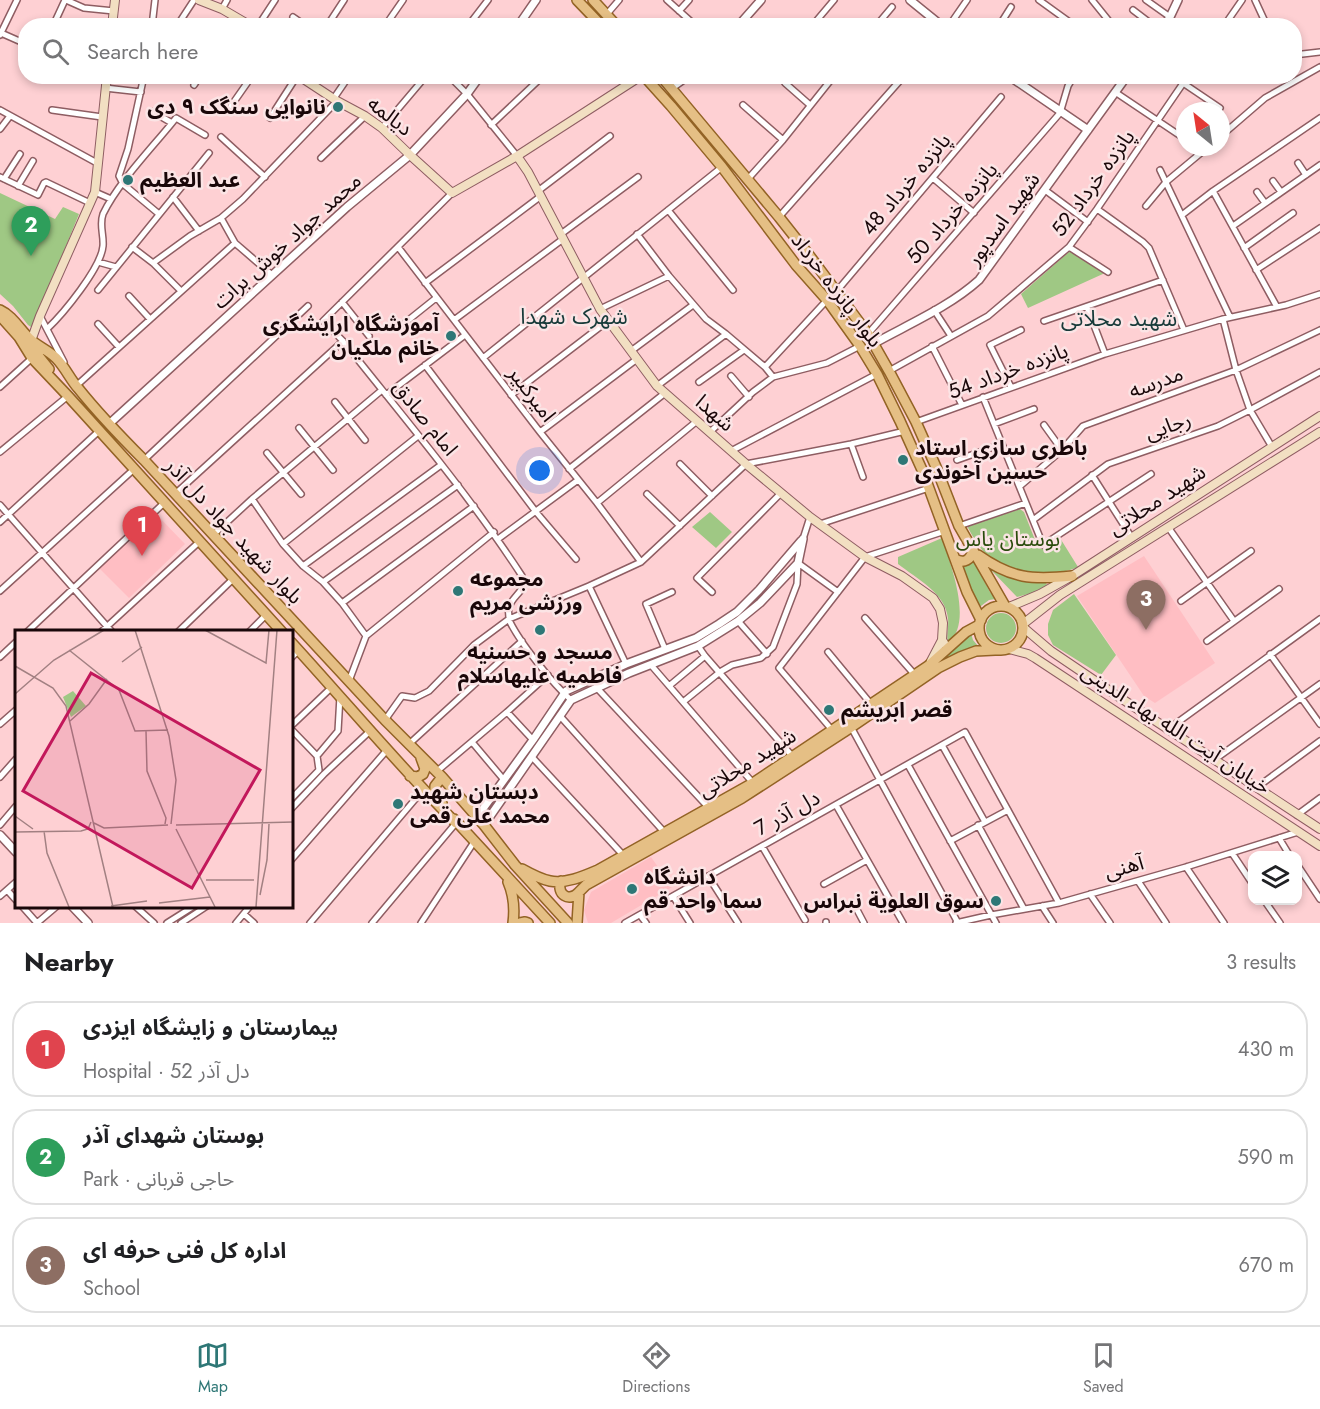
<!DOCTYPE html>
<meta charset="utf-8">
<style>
:root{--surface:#fff;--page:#f2f2f2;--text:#202124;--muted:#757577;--line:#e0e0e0;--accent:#2e7776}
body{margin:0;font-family:Jost,"Noto Sans Arabic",sans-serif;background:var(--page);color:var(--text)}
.controls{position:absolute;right:18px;bottom:18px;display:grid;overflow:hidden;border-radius:12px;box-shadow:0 3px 9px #0003}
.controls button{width:54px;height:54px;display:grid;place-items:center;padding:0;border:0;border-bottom:2px solid var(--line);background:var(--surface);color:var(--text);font:30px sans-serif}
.compass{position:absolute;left:1176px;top:102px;width:54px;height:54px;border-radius:50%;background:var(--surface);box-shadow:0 3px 9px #0003;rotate:330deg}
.you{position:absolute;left:540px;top:471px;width:21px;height:21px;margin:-15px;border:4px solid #fff;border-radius:50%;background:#1a73e8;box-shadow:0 0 0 9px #1a73e833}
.badge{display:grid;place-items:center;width:39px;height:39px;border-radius:50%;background:var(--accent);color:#fff;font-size:20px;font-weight:700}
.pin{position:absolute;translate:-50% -50px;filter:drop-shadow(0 2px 3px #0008)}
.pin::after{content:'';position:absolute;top:32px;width:21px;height:18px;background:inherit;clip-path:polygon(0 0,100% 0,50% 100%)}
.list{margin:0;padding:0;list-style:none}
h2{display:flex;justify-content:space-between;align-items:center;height:78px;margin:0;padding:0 24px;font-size:26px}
h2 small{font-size:20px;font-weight:400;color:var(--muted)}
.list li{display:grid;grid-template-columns:39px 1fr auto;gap:18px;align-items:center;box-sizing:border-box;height:96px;margin:0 12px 12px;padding:0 12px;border:2px solid var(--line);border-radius:24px}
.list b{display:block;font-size:22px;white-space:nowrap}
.list p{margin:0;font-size:20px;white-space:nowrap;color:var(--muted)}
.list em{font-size:20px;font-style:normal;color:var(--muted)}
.icon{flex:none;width:33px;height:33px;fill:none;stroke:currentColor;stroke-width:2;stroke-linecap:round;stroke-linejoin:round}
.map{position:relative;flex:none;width:1320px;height:923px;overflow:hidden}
.search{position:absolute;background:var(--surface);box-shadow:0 3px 9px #0003;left:18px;right:18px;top:18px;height:66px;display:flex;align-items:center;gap:15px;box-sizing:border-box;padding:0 21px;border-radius:24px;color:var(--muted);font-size:22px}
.sheet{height:402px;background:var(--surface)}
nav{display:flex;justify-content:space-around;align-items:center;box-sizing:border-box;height:84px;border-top:2px solid var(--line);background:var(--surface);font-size:16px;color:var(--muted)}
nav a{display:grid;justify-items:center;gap:3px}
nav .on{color:var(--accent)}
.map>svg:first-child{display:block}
.built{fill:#ffbec3}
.green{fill:#9fc884}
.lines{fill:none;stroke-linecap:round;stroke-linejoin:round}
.minor-casing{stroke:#8e5d62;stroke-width:8}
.tertiary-casing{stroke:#8e5d62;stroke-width:10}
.secondary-casing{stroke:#8e5d62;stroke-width:10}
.primary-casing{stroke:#936325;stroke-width:12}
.minor{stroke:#fff;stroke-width:5}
.tertiary{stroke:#fff;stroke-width:7}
.secondary{stroke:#f2dfc2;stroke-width:8}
.primary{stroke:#e5bf85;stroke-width:9}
.poi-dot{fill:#2e7776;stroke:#fbe4e5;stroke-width:2}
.labels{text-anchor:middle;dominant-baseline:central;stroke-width:5;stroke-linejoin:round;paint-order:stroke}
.poi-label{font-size:21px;font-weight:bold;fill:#190709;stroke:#fbe4e5;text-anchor:start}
.street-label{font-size:21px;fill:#190709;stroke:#fbe4e5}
.park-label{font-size:21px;fill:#2a4b0c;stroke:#fbe4e5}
.neighbourhood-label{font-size:22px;fill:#173a39;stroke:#fbe4e5}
.inset-road{fill:none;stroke:#a28082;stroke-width:1.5}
.view{fill:#c2185b;fill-opacity:0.15;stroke:#c2185b;stroke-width:3}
.inset-edge{fill:none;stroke:#190709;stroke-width:3}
</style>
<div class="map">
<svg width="1320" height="923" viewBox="0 0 1320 923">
<rect width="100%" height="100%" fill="#fed0d3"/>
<path class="built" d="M156 514 185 544 129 598 99 568Z
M1144 556 1215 663 1155 703 1144 696 1077 596Z
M651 857 672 887 611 923H588L584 910 591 892Z"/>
<path class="green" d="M0 193 55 219 63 207 79 214 34 325 31 327 28 325 13 306 0 294Z
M1070 251 1105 273 1028 308 1021 294Z
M1020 509 1024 512 1037 545 1045 547 1060 538 1078 567C1054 578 1010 574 989 557 979 548 973 537 967 526Z
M710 512 732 532 716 548 692 527Z
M942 538C950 563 974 623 948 643 946 635 949 627 948 619 946 593 917 579 898 564V557Z
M974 562 990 592 996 599 989 600 977 609 959 564Z
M991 570C1009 579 1026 582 1046 583L1047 585 1032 593 1017 597Z
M1074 594 1116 655 1101 675 1053 645 1048 635V624L1053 610Z
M986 628a15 15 0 1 1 30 0a15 15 0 1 1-30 0Z
M971 633 973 640 979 647 940 662Z"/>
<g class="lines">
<g class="minor-casing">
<path id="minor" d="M66 0 84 8 114 11
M667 0 696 26
M1039 0 1075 26
M1092 0 1109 21 1106 26
M1146 0 1170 17
M1255 0 1267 26
M222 9 227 0
M1133 10 1154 26
M679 11 689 0
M607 14 619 0
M293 17 306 26
M53 26 65 0
M152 26 155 0
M177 26 194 0
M258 26 275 0
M327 26 344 0
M385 26 403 0
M468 26 488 0
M812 26 834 0
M876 26 892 7
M949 26 967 0
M999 26 1011 7
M1224 26 1242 0
M1 33 26 44
M0 35 17 0
M1294 55 1320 52
M144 76 128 149 119 176 123 184 159 214
M388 76 391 79
M449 76 467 94 517 156
M785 83 810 105
M1183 83 1220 108
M194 85 200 76
M105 88 141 92
M1115 92 1185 139
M334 98 349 76
M743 105 783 140
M231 106 252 76
M0 110 97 163
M52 110 102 117
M153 112 172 123
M270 118 297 76
M491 125 543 76
M382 128 426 76
M0 129 10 116
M1221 136 1265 98 1320 67
M221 137 265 177
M321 158 365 116
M1298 163 1306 175
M1160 170 1230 317
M0 177 38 195 44 183 46 182 90 203
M933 178 974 213
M4 179 20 154
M747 180 783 140 834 76
M1273 181 1281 192
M18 186 33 161
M1045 190 1088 222
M538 191 610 136
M1213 191 1277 307
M95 192 111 199
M1257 192 1265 203
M452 193 323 321 343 341C404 418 468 493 522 576 528 592 512 594 509 608 508 612 509 618 510 622 521 644 553 684 571 700
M173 197 199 231
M1146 206 1166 182 1208 147
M1097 209 1143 242 1149 248 1184 330
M668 210 733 290
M1182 215 1213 191 1320 118
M779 217 904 76
M221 218 235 243 272 275
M1233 226 1320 165
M561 234 638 177
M637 234 669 276 706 319 726 334 765 367 773 377
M132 247 153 263 181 291
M398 247 540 432 597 503 641 562
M1069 247 1108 272
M1244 248 1293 213
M98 262 116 267
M153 263 190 236 221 218 243 199 337 101
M1256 270 1320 228
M425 283 541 196
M98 290 209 153
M836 292 1001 97
M129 296 150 319
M342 302 369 336
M1087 307 1105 354
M600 309 669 276
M934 310 951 336
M40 316 64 362
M1223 319 1236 370 1250 410 1272 447
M454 320 563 239
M1044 321 1163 280
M98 324 119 347
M401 326 436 298
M47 329C63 314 101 268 103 246 104 235 99 225 103 214 118 183 150 150 172 123L176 118 205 135
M868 334 1060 113 1068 86 1074 76
M932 346 962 405
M631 351 693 305
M483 358 722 167
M425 365 536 512 576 559
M765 367 827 300
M889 371 988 316 1069 247 1097 209 1188 76
M731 376 749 397
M699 382 744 350
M76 386 235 243
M657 386 726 334
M0 387 32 358
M1011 387 990 345 1021 330
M386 395 465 335
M511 395 609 320
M983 397 1043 545 1151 474
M335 402 365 440
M916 422 1105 354 1223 319 1286 305 1320 294
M994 424 1034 409
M1044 425 1062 450
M299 428 333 470
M540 432 637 359
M710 432 753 392 773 377 827 363 860 346
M851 444 863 477
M731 451 877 374
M0 452 68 396
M267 453 301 494
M144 460 308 306
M957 460 1002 444
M680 464 712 496
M569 469 665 393
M1092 475 1132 538
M1020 486 1062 450 1083 426 1236 370 1320 330
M175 494 343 341
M647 494 680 526
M252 499 283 544 303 566 323 582 342 603 366 636
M597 503 697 421
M0 505 112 632
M1033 520 1108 464 1218 426 1250 410 1320 372
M0 522 99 431
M820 524 929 488
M959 526 1026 503
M1168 527 1234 621
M213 535 252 499 382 390
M498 539 578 480
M803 539 810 517
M283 544 418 436
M798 563 838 592
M303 566 441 465
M323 582 458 485
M589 586 626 664
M0 591 133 470
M712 592 697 578 781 493
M1181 601 1251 551
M342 603 474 506
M865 618 915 675
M738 621 767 654
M27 632 164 503
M101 632 199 542
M178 632 233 579
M249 632 266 615
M1207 641 1279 589
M698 646 705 656 793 757
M665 649 646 604 672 592
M828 652 871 704
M1270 654 1320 724
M0 657 16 642
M291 658 299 650
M651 665 753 783
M349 681 366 636 494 532
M669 686 705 656
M596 687 709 808
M683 702 720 672 732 665 761 658 773 647 797 584 798 563
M507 712 533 740
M560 716 665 833
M385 720 402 696 415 698 429 691 474 645 509 619 589 586 641 562 746 464 851 444 905 431
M0 724 16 710
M291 726 332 687
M851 727 958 923
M291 729 317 756 319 770 291 799
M832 730 779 668 865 557 945 531
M1167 730 1320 619
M472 742 504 780
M408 745 522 641
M942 745 985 822
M317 756 338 731 340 696
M532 757 624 856
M1214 760 1320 684
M908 765 996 923
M436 772 507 712 548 675
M0 777 16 759
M1256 788 1320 741
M836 805 903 923
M291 809 324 774 370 731
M1297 815 1320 798
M0 825 16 806
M978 825 1024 909
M1279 838 1290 856
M950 841 1008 810
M762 846 805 920
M1232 853 1252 883
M291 860 387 750
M1298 866 1320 899
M1186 867 1224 923
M708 876 738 923
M1138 881 1166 923
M824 884 867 860
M7 890 16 900
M1090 894 1110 923
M0 896 16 882
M673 896 690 923
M1264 900 1280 923
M22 906 37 923 57 906
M135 906 154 923
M855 906 864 923
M1042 906 1053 923
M244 914 254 923
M640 915 646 923
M826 922V923
M167 923 194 906
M181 923 207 906
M236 923 250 906
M310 923 423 790
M372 923 456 823
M421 923 474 842
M625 923 965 732 1059 903
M956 923 991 915 1059 903 1186 867 1298 832"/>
</g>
<g class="tertiary-casing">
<path id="tertiary" d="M910 0 942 26
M518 26 536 0
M738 26 761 0
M1164 26 1170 17 1178 0
M1009 76 1088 130
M671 88 688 76
M873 344C909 324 949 307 979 280L1127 76
M109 424 347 207 410 155 467 94 480 76
M477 817 533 740 566 691 626 664 696 638 719 624 737 612 759 590 801 541
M484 825 571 700 629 673 698 646 738 621 760 603 798 563 803 539
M0 835 16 852
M72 906 88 923"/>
</g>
<g class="secondary-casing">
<path id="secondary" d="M199 0 222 9 251 26
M112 26 115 0
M299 76 337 101 365 116 382 128 410 155 452 193 517 156 641 76
M517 156 528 172 600 309 657 386 746 464 810 517 865 557 902 576 933 598 940 609 943 623 942 640
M31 341 40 316 95 192 107 76
M1009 607 1040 594 1072 576 1320 416
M1023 624 1060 595 1320 432
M1024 628 1051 651 1113 693 1320 829
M1009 649 1028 654 1035 658 1320 846
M931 661 942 640 944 643"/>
</g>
<g class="primary-casing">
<path id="primary" d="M577 0 602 26
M593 0 617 26
M644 76 671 106 722 167 796 265 827 300 860 346 877 374 900 421 923 472 967 592 981 620
M661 76 779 217 809 255 868 334 889 371 916 422 936 467 959 526 1005 606
M0 310C13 316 20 330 30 339 37 346 48 350 56 358 65 367 70 379 78 388 98 413 121 437 144 460L385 720 442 777 484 825 515 865 568 923
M2 318 19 337 32 358 68 396 282 632
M31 341 37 354 49 369
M978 555C1012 579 1032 580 1072 576
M955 559C964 564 971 560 973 550
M979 628a22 22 0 1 1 44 0a22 22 0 1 1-44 0Z
M291 642C346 702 398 765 456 823
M410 776 418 777 423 774 425 769 421 758
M442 777 435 786V791L442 803
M454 819 550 923
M522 869C531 874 540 879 550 881 566 884 584 876 598 870L753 783 928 666 966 632 979 625
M561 881C556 894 569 903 579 892
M508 882C514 896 515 908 513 923
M520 923 525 922 528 923
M577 923 579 892 586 885 742 798 844 732 938 668 960 657 976 651 995 650"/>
</g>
<use href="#minor" class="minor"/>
<use href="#tertiary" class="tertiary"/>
<use href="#secondary" class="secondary"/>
<use href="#primary" class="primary"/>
</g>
<g class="poi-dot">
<circle cx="338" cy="107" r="6"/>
<circle cx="128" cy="180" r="6"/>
<circle cx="451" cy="336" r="6"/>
<circle cx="903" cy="460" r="6"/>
<circle cx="458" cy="591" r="6"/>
<circle cx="540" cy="630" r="6"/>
<circle cx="829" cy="710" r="6"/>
<circle cx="398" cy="804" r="6"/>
<circle cx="632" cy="889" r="6"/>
<circle cx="996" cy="901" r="6"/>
</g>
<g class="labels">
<g class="poi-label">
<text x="326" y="107" text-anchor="end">نانوایی سنگک ۹ دی</text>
<text x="140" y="180">عبد العظيم</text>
<text x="439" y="324" text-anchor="end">آموزشگاه ارایشگری<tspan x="439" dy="24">خانم ملکیان</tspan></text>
<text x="915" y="448">باطری سازی استاد<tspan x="915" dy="24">حسین آخوندی</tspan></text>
<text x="470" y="579">مجموعه<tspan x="470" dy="24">ورزشی مریم</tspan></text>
<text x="540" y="652" text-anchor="middle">مسجد و حسنیه<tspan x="540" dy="24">فاطمیه علیهاسلام</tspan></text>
<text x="841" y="710">قصر ابریشم</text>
<text x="410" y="792">دبستان شهید<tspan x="410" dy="24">محمد علی قمی</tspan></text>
<text x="644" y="877">دانشگاه<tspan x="644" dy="24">سما واحد قم</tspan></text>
<text x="984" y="901" text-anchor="end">سوق العلوية نبراس</text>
</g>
<g class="street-label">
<text transform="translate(390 116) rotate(38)">دیالمه</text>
<text transform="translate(1093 183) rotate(-54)">پانزده خرداد 52</text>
<text transform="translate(906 184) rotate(-50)">پانزده خرداد 48</text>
<text transform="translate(952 213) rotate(-49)">پانزده خرداد 50</text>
<text transform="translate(1003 219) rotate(-54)">شهید اسدپور</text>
<text transform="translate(287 241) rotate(-42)">محمد جواد خوش برات</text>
<text transform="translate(837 290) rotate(53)">بلوار پانزده خرداد</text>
<text transform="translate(1008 371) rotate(-20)">پانزده خرداد 54</text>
<text transform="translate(1156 382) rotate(-20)">مدرسه</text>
<text transform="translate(532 394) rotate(53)">امیرکبیر</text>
<text transform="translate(715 413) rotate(41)">شهدا</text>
<text transform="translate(425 418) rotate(51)">امام صادق</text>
<text transform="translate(1168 426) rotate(-19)">رجایی</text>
<text transform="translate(1157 500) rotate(-33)">شهید محلاتی</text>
<text transform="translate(234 531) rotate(47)">بلوار شهید جواد دل آذر</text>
<text transform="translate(1176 729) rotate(33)">خیابان آیت الله بهاء الدینی</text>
<text transform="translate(747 763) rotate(-32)">شهید محلاتی</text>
<text transform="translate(787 813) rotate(-29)">دل آذر 7</text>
<text transform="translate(1124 867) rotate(-15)">آهنی</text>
</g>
<g class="park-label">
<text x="1008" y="539">بوستان یاس</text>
</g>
<g class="neighbourhood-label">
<text x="574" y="316">شهرک شهدا</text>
<text x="1119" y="318">شهید محلاتی</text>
</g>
</g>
<g transform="translate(15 630)">
<rect width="278" height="278" fill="#fed0d3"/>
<path d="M58 61 71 76 56 87 48 67Z" fill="#9fc884"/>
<path class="inset-road" d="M120 0 154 106 161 150 156 194M190 0 251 33 254 0M54 20 104 60 120 101 153 100M107 32 127 17M0 36 38 58 51 76 98 277M0 64 39 30 89 0M55 91 74 74 92 49M131 101 132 141 151 188 150 194M0 186 18 199M79 193 89 198 153 195M161 195 278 192M161 199 200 277M29 201 32 223 54 277M0 202 66 201 73 199 76 192M191 250H239M245 265 252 230 254 194M144 273 195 267M96 276 132 271M241 277 262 0"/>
<path class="view" d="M76 43 245 140 177 258 8 161Z"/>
<rect width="278" height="278" class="inset-edge"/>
</g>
</svg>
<div class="controls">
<button><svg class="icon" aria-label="layers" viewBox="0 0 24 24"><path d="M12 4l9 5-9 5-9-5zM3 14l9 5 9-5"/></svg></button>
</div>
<svg class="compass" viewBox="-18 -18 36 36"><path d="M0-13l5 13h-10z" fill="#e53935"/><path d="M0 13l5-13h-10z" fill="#757577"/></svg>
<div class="you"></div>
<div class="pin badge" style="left:142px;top:556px;background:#e0444e">1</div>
<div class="pin badge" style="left:31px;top:256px;background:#2e9e5b">2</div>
<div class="pin badge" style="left:1146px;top:630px;background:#8d6e63">3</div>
<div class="search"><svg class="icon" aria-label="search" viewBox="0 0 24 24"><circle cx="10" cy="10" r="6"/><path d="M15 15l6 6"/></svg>Search here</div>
</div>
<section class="sheet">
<h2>Nearby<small>3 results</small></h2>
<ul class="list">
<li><span class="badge" style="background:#e0444e">1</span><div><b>بیمارستان و زایشگاه ایزدی</b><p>Hospital · دل آذر 52</p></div><em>430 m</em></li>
<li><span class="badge" style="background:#2e9e5b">2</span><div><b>بوستان شهدای آذر</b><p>Park · حاجی قربانی</p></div><em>590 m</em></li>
<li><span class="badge" style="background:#8d6e63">3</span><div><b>اداره کل فنی حرفه ای</b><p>School</p></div><em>670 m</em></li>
</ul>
</section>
<nav>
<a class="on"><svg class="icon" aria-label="map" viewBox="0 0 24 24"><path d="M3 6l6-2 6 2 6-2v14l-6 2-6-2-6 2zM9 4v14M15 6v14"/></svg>Map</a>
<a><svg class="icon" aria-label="directions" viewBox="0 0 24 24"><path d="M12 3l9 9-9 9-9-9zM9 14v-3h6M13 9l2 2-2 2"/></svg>Directions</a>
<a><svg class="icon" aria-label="saved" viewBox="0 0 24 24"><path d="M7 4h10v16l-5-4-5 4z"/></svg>Saved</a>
</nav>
